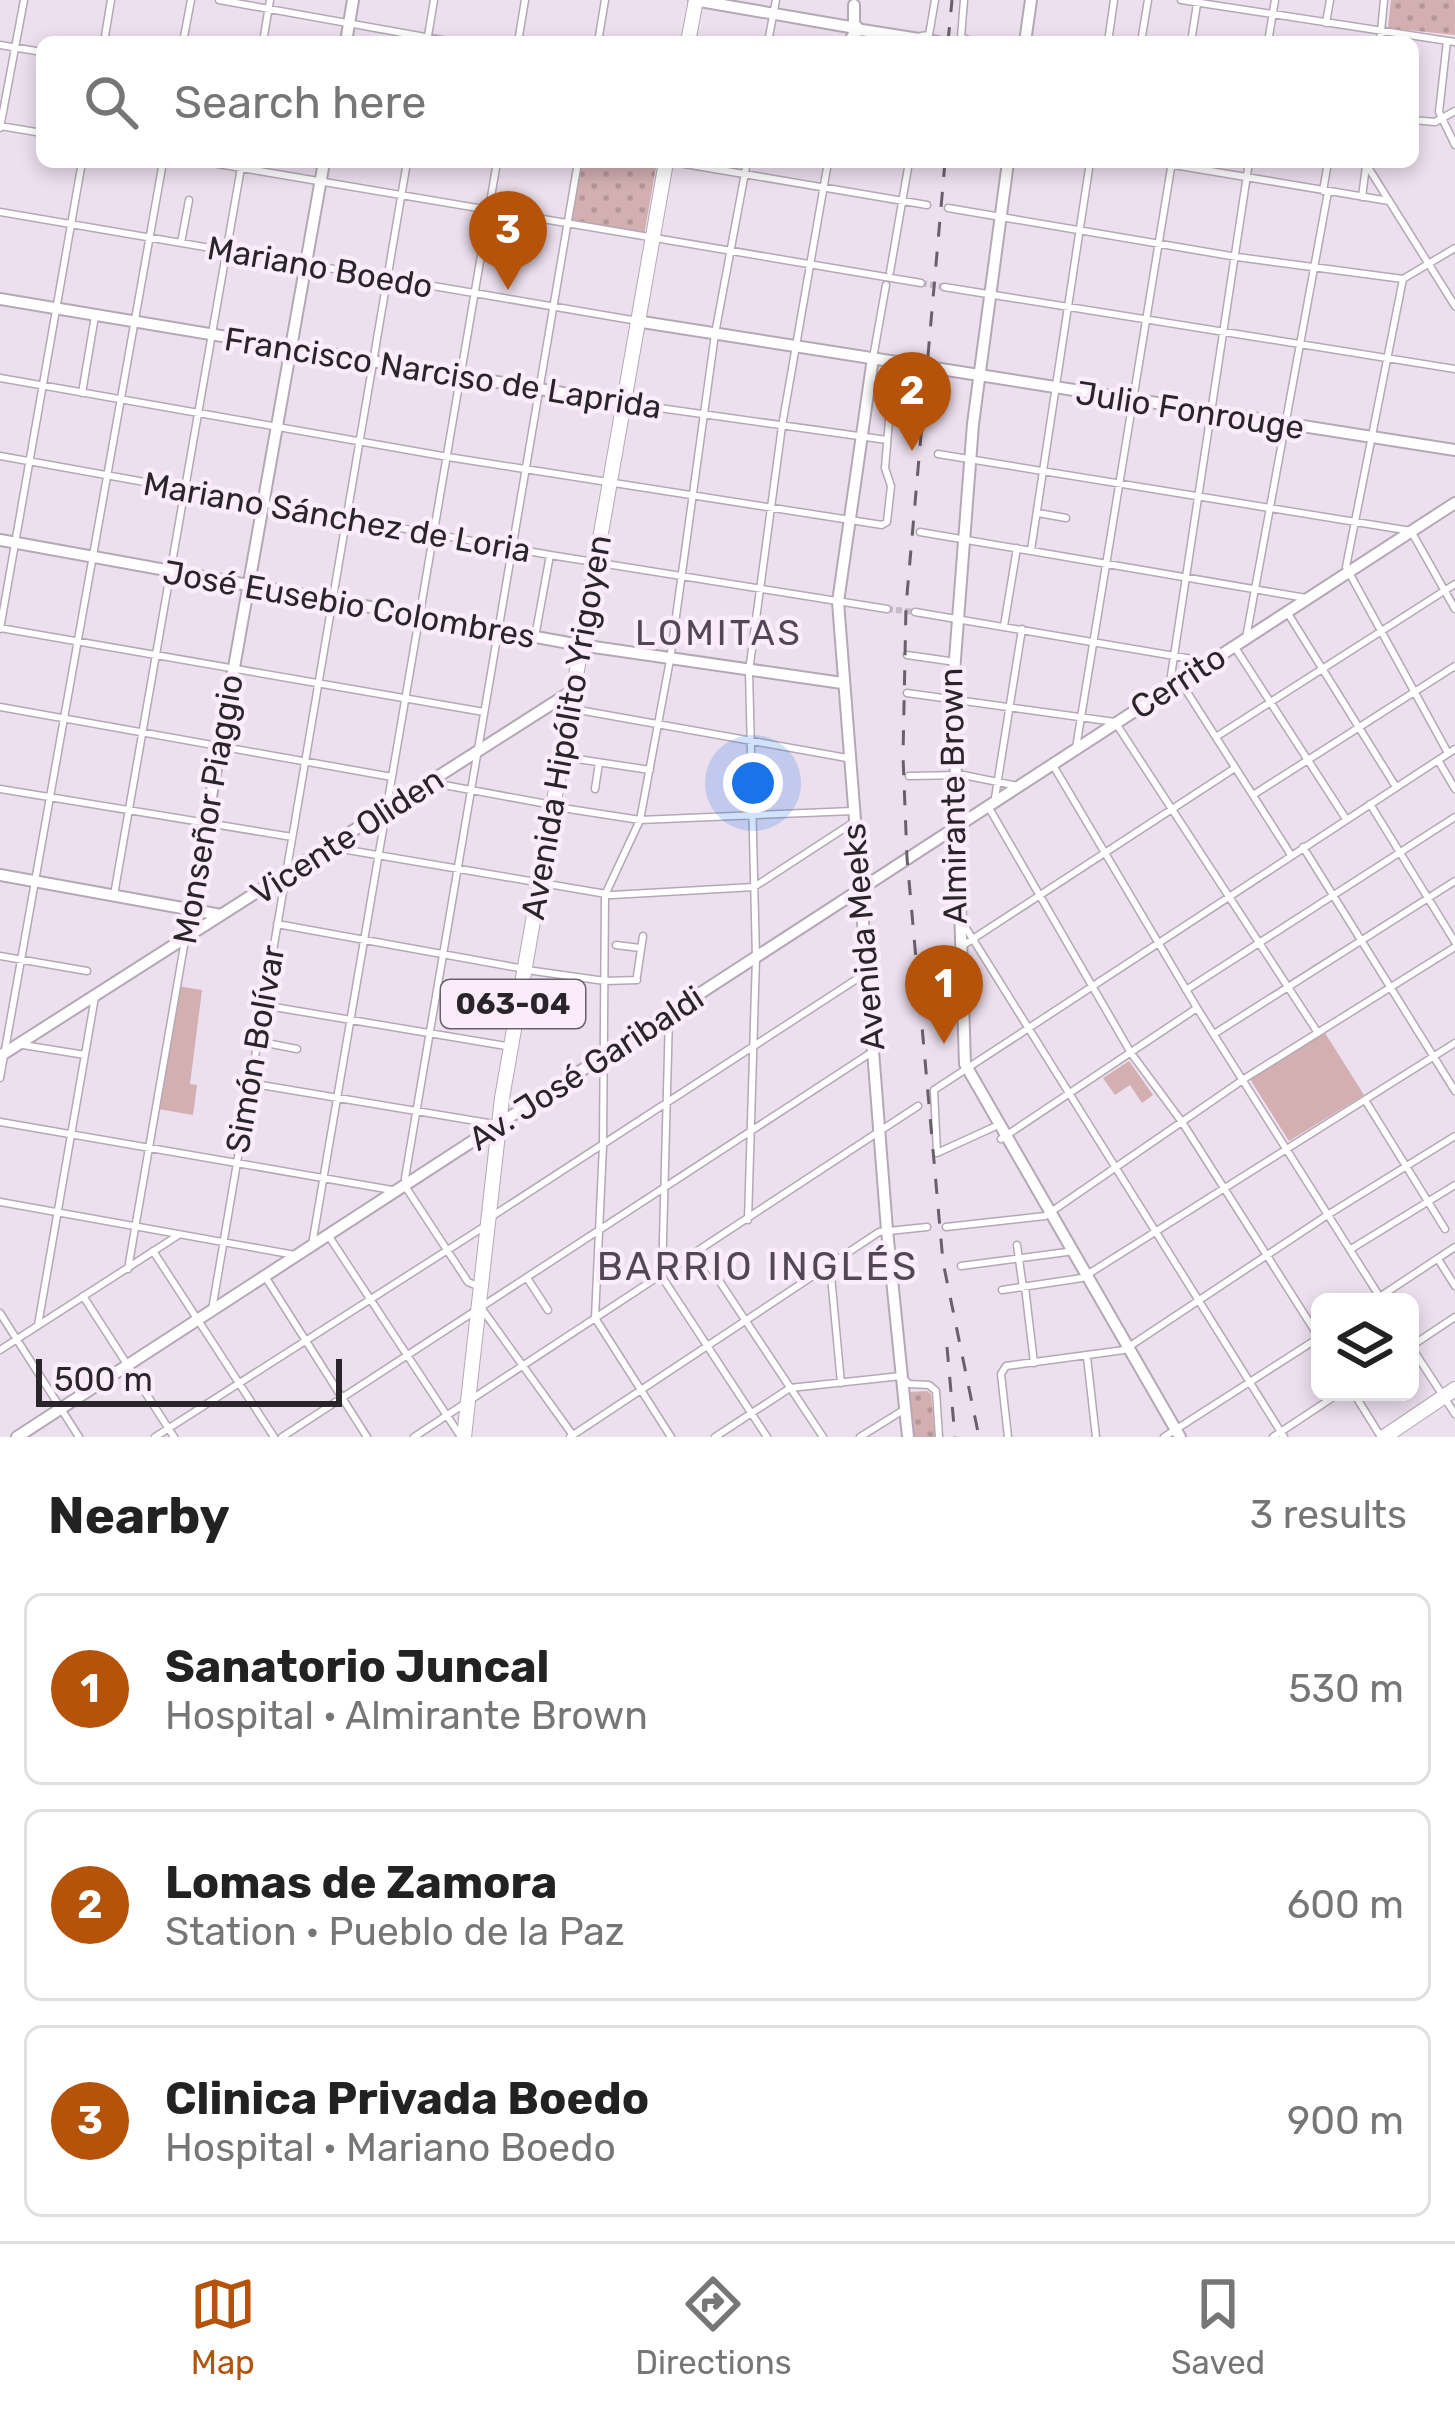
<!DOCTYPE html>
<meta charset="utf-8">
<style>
:root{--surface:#fff;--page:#f6f6f6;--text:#222;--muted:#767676;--line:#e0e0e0;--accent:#b45309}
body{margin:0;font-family:Rubik,sans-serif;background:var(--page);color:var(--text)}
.controls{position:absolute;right:36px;bottom:36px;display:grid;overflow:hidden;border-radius:18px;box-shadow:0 6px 18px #0003}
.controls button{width:108px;height:108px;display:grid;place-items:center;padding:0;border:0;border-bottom:3px solid var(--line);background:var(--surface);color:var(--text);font:60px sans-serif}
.scale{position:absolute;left:36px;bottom:30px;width:306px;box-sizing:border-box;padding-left:12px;border:6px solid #2a252b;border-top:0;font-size:33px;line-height:42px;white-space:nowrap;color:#2a252b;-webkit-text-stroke:9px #faecfb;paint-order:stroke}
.you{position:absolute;left:753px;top:783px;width:42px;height:42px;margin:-30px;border:9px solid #fff;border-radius:50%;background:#1a73e8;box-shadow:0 0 0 18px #1a73e833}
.badge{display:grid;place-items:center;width:78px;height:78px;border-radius:50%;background:var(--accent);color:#fff;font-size:39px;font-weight:700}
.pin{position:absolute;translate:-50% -99px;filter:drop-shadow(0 3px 6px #0008)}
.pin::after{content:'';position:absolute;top:63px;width:42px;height:36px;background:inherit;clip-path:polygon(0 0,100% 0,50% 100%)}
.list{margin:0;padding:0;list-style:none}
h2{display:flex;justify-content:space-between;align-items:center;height:156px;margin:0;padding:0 48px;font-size:51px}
h2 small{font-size:39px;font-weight:400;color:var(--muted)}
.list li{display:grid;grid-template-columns:78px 1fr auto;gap:36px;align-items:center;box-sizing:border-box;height:192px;margin:0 24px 24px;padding:0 24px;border:3px solid var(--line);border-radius:18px}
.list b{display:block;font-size:45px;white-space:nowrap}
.list p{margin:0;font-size:39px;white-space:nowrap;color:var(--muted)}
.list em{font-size:39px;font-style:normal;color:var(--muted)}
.icon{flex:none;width:66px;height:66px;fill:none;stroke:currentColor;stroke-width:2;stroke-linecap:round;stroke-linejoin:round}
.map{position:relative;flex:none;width:1455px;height:1437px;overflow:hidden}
.search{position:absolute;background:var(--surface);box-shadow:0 6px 18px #0003;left:36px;right:36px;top:36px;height:132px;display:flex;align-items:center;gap:30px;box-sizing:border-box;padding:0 42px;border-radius:18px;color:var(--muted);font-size:45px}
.sheet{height:804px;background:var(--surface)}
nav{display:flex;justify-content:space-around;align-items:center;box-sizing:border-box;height:168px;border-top:3px solid var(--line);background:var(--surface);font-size:33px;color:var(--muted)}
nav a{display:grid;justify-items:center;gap:6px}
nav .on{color:var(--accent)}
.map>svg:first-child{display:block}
.park{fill:url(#park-dots)}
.garden{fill:#d3afb2}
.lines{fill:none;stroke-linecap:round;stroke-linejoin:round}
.street-tunnel{stroke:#c5bac7;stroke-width:6;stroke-dasharray:6 3;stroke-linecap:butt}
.street-casing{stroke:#b5a8b6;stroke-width:9}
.secondary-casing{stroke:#b5a8b6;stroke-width:14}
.primary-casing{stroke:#b5a8b6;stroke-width:16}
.street{stroke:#fff;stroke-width:6}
.secondary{stroke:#fff;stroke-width:10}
.primary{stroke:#fff;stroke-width:14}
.rail{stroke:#686069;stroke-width:3;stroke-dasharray:15 15;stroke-linecap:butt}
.labels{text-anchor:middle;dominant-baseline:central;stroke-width:9;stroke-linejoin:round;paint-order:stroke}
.shield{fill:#faecfb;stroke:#686169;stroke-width:3}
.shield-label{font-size:30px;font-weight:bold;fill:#2a252b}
.street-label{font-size:33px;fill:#2a252b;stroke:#faecfb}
.neighbourhood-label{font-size:36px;letter-spacing:3px;fill:#524753;stroke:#faecfb}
.quarter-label{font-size:39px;letter-spacing:3px;fill:#524753;stroke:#faecfb}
</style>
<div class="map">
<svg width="1455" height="1437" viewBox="0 0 1455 1437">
<defs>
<pattern id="park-dots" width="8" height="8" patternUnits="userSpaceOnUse" patternTransform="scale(3)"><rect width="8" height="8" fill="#d3afb2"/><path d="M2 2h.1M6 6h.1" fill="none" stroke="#b59699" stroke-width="1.8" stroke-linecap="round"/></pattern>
</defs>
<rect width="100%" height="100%" fill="#ecdfee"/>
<path class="park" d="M1391 0H1455V35L1388 28Z
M581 162H657L644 235 571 222Z
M927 1391 931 1394 935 1437H913L909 1392Z"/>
<path class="garden" d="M177 986 202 990 190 1084 197 1085 193 1115 158 1109Z
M1325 1033 1364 1095 1289 1141 1250 1079Z
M1129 1061 1153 1095 1142 1103 1130 1085 1115 1095 1103 1078Z"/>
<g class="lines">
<path class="street-tunnel" d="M921 283 944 287
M887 609 915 612"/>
<g class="street-casing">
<path id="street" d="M219 0 453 42
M964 0 961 37 973 42
M1181 0 1455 42
M1326 23 1330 0
M921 36 929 35 935 0
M1447 41 1439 112 1455 145
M104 42 111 0
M183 42 191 0
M263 42 270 0
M427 42 434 0
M518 42 525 0
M598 42 605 0
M768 42 776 0
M1108 42 1114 0
M1141 42 1148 0
M1191 42 1197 4
M1268 42 1275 0
M1380 42 1384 0
M0 45 42 52
M1413 120 1435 122 1455 111
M0 126 42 133
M0 128 24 0
M206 162 921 283
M673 162 927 205
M1156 162 1389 201
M1366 164 1455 306
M1323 191 1328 162
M1362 197 1366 166
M948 208 1237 257 1403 279 1455 248
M0 212 632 320
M181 243 189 200
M890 272 909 162
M1403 279 1346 567 1448 753
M944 287 1455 369
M873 358 886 285
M0 378 448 457 882 525 887 522 891 486 885 468 894 361
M82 393 95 316
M624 403 887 440
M938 454 1411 531 1455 609
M0 456 550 555 887 609
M1038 513 1066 518
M920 532 1306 598
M1031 550 1090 162
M915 612 1210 662
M1287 612 1396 787
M1004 626 1017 548
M0 628 484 712
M0 629 82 162
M535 637 550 555
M1246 638 1328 192
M1234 646 1346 819
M907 655 949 661
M1180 681 1291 855
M1169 689 1249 162
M907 693 1115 722 1318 1033
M0 707 392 777
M573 709 847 758
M1216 737 1455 584
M1076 748 1172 162
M564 757 650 770
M1438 760 1455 789
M1054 767 1197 1008 1383 1302
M909 776 963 775 1018 786
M433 783 547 804
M0 789 292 837
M595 789 599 763
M1253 795 1455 666
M995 798 1022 629
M1370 804 1455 942
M556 807 640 820 853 811
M989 808 1131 1053 1182 1122 1320 1339
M330 847 612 895 754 887 854 822
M1303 847 1455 1091
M114 895 242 162
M277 924 519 968
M964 925 1284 1437
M616 945 640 948
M962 946 1235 768
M0 956 87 971
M527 970 605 981 637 980
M637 976 643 936
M1186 990 1455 817
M262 1005 506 1046
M669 1016 662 1277 767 1437
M1214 1034 1455 881
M256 1041 297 1049
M23 1045 85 1055
M0 1078 163 162
M249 1083 494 1124
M1365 1100 1445 1229
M0 1122 392 1190
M994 1127 937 1153 934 1090 1455 749
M1001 1139 1197 1008
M0 1202 295 1255
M488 1219 866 973
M748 1220 756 958 749 671 782 426 828 162
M946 1227 1045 1216 1247 1077 1455 947
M328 1235 461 1437
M312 1245 497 162
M1017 1245 1023 1288
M1351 1249 1455 1185
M153 1251 274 1437
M700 1252 823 1437
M1438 1259 1455 1286
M830 1265 841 1383
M961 1266 1067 1252
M128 1269 185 940
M266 1278 367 1437
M527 1278 548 1310
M480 1287 468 1282 407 1189 405 1178 578 162
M1025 1287 1034 1363
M1002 1290 1082 1278 1455 1043
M83 1296 174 1437
M1372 1302 1455 1247
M482 1309 572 1434
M212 1310 407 162
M0 1313 79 1437
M38 1325 95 997
M1410 1345 1455 1414
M1410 1347 1455 1317
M0 1350 177 1236
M1087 1357 1096 1437
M1353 1392 1381 1437
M155 1437 482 1228
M282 1437 872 1052
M414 1437 918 1106
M570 1437 879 1232 927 1227
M671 1437 595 1318 603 1146 605 895 640 820 670 660 715 334 747 162
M715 1437 790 1388 901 1376 909 1384 929 1385 936 1391 939 1437
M860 1437 905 1409
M1008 1437 1001 1374 1006 1366 1124 1350 1329 1214 1455 1136
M1164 1437 1320 1337
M1273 1437 1341 1392"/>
</g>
<g class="secondary-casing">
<path id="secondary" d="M694 0 850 27
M854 5V24L859 29
M346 42 353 0
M849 42 855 32 862 30 938 42
M1025 42 1031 0
M1008 162 973 424 953 685 965 1064 1180 1437
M0 299 623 403
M636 321 1455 450
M873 358 838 602 887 1230 908 1437
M0 540 580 645 842 683
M0 875 221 915
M186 937 324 162
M0 1056 572 691
M17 1437 1455 503"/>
</g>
<g class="primary-casing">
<path id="primary" d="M688 42 696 0
M464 1437 502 1098 666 162
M1384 1437 1455 1389"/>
</g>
<use href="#street" class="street"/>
<use href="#secondary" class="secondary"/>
<use href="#primary" class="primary"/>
<path class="rail" d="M948 42 952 0
M945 162 906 606 903 756 907 858 943 1262 979 1437
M947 1347 955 1437"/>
</g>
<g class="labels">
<rect class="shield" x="441" y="980" width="144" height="48" rx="9"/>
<g class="shield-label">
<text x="513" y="1004">063-04</text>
</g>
<g class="street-label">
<text transform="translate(320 267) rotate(10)">Mariano Boedo</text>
<text transform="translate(443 373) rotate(9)">Francisco Narciso de Laprida</text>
<text transform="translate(1190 410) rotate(9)">Julio Fonrouge</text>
<text transform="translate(337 517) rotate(10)">Mariano Sánchez de Loria</text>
<text transform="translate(349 604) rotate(10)">José Eusebio Colombres</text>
<text transform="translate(1178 682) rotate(-33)">Cerrito</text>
<text transform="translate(566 727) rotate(-80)">Avenida Hipólito Yrigoyen</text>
<text transform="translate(953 796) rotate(-91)">Almirante Brown</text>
<text transform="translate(208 809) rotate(-80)">Monseñor Piaggio</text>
<text transform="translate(347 836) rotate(-33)">Vicente Oliden</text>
<text transform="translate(863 937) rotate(-95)">Avenida Meeks</text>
<text transform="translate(255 1049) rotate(-80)">Simón Bolívar</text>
<text transform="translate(586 1068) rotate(-33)">Av. José Garibaldi</text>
</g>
<g class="neighbourhood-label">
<text x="719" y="632">LOMITAS</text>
</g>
<g class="quarter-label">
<text x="758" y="1267">BARRIO INGLÉS</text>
</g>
</g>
</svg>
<div class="controls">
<button><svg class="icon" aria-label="layers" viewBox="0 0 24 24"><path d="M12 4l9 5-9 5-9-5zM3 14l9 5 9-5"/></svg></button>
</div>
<div class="scale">500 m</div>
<div class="you"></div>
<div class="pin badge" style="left:944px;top:1044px">1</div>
<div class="pin badge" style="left:912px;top:451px">2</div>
<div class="pin badge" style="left:508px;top:290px">3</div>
<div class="search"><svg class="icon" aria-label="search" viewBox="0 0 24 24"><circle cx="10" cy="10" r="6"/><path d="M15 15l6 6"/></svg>Search here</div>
</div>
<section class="sheet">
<h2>Nearby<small>3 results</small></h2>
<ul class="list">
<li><span class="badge">1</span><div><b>Sanatorio Juncal</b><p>Hospital · Almirante Brown</p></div><em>530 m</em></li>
<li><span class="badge">2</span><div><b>Lomas de Zamora</b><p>Station · Pueblo de la Paz</p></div><em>600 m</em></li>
<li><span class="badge">3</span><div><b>Clinica Privada Boedo</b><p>Hospital · Mariano Boedo</p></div><em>900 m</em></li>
</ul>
</section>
<nav>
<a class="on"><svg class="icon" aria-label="map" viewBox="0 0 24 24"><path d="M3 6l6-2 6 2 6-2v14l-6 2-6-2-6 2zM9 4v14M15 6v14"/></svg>Map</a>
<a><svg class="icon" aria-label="directions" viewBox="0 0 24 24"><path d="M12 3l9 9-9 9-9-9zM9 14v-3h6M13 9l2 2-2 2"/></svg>Directions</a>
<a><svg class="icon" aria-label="saved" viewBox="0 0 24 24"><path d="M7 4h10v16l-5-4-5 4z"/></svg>Saved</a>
</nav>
